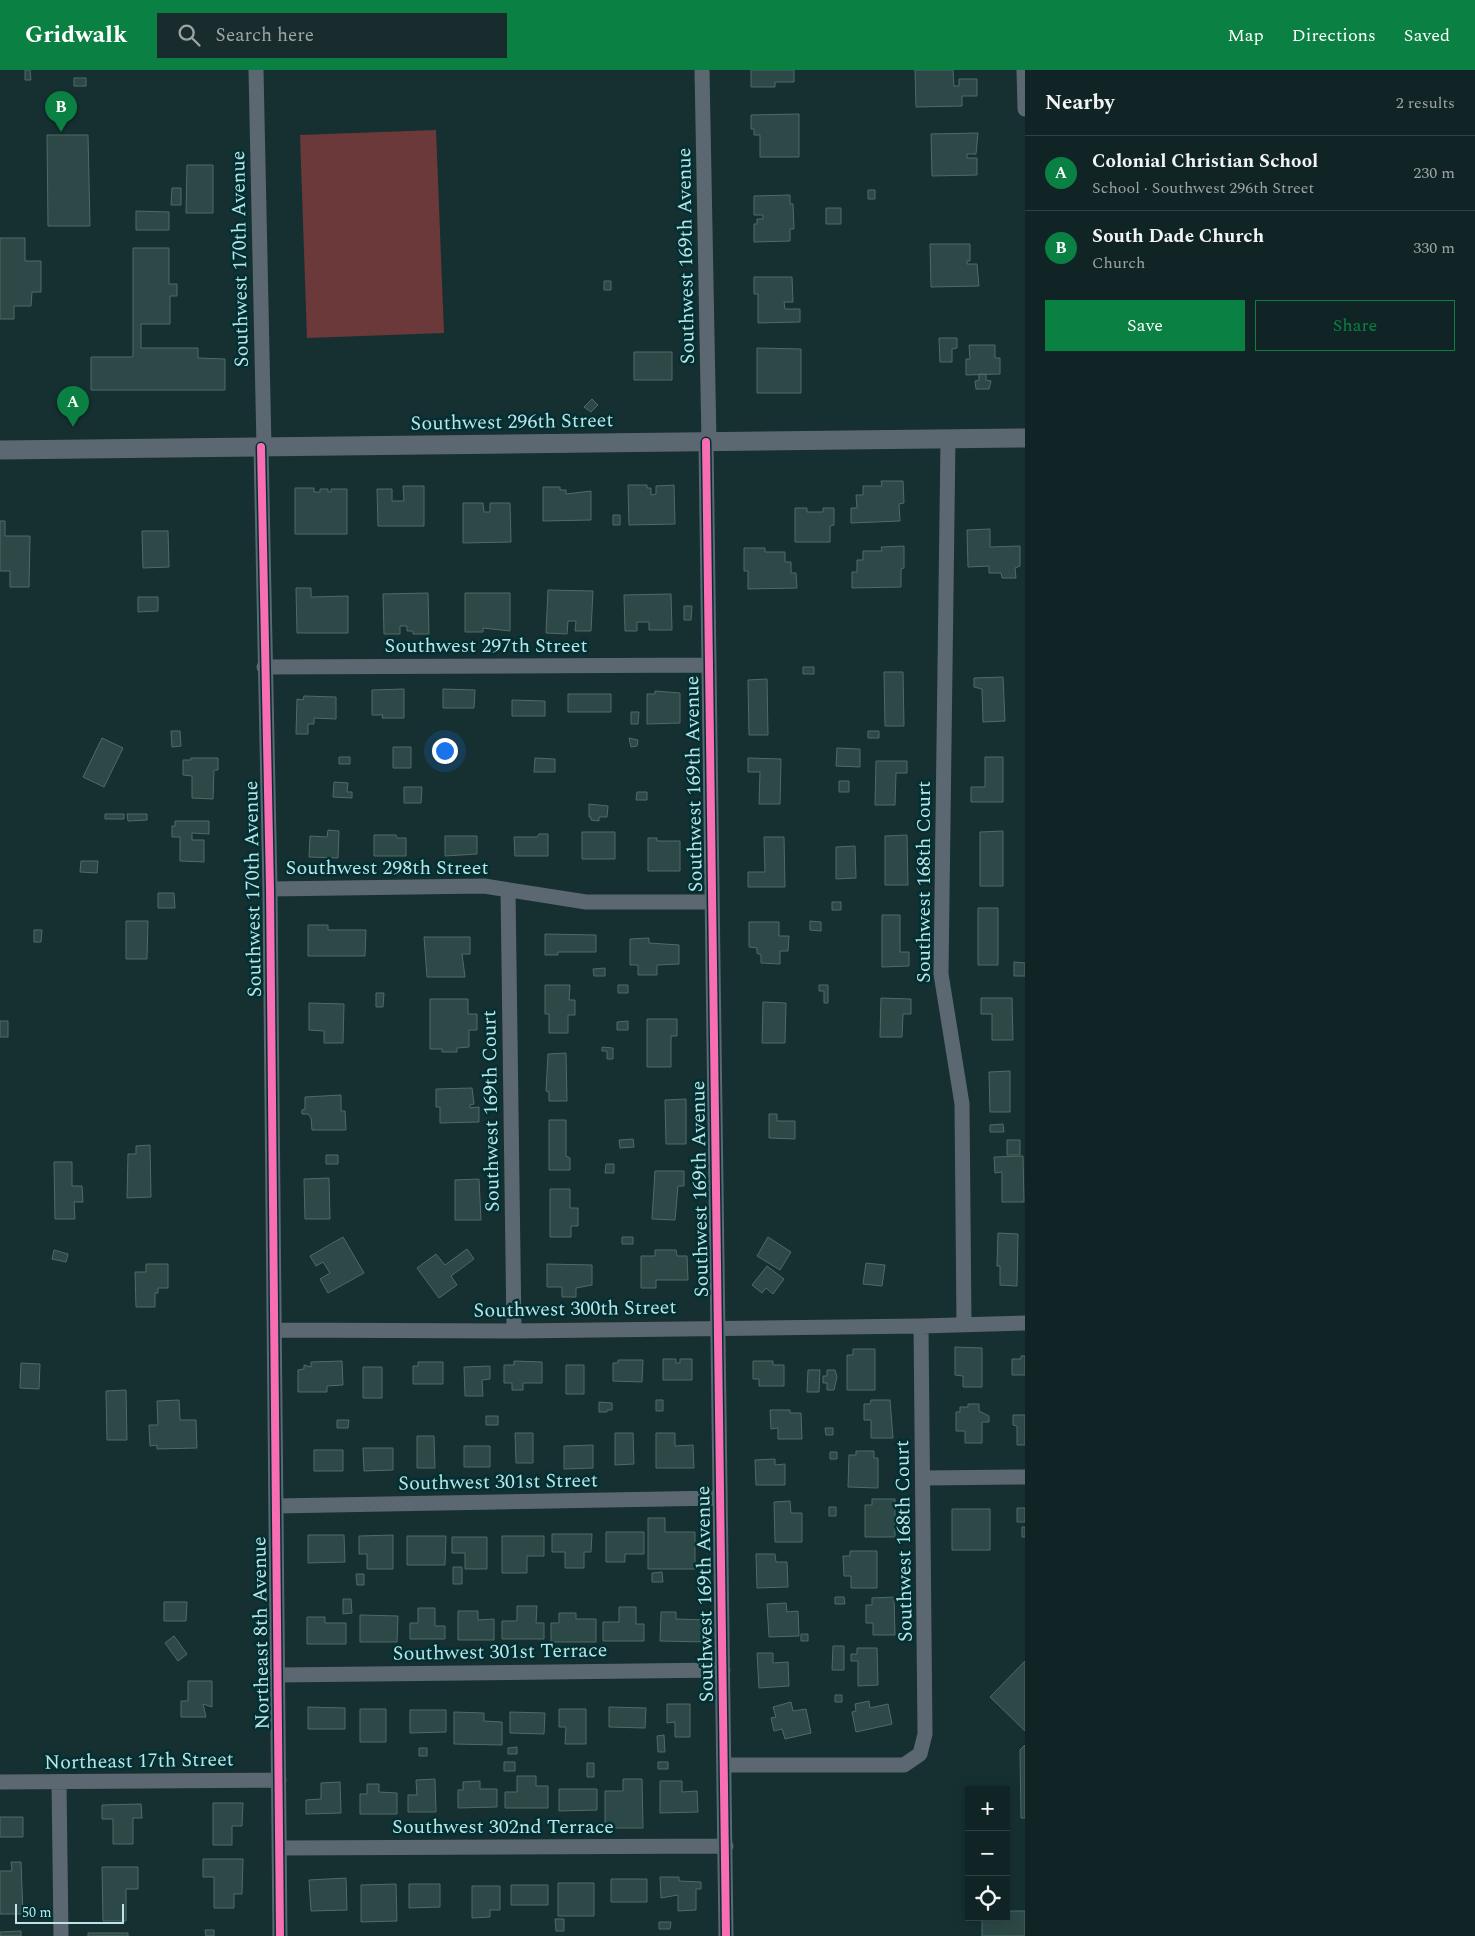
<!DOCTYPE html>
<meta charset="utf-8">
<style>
:root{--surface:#102425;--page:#192c2d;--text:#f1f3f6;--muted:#9ca4a7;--line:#304142;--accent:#0b8043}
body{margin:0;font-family:Spectral,serif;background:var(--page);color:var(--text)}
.controls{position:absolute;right:15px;bottom:15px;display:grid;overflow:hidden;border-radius:0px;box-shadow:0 2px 12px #0003}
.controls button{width:45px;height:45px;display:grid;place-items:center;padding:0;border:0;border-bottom:1px solid var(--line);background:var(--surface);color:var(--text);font:25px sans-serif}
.scale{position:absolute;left:15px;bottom:12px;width:109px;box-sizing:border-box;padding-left:5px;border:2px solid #bce3e5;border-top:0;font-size:14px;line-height:18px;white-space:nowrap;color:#bce3e5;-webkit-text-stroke:4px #003033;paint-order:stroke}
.you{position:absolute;left:444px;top:680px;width:18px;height:18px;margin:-12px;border:4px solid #fff;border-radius:50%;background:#1a73e8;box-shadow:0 0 0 8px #1a73e833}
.badge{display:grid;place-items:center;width:32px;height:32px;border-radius:50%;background:var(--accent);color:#fff;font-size:16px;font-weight:700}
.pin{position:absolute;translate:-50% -41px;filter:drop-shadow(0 1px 2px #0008)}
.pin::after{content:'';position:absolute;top:26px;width:18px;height:15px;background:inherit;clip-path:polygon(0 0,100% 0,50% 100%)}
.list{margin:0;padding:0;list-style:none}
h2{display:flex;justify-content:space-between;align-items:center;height:65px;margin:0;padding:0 20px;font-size:21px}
h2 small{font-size:16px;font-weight:400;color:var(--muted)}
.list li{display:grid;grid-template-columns:32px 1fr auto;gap:15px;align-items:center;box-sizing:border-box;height:75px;padding:0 20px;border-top:1px solid var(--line)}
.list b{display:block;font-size:19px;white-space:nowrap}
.list p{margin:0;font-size:16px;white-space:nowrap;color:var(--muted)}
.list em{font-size:16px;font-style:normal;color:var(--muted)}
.actions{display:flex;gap:10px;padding:15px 20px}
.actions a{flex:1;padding:11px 0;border:1px solid var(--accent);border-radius:0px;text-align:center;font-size:18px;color:var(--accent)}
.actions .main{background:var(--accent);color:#fff}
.icon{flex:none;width:28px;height:28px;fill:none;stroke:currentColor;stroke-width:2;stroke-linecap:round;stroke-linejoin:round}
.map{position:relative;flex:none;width:1025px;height:1866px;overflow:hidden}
header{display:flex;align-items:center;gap:30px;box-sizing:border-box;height:70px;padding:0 25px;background:var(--accent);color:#fff}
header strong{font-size:24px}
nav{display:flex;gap:28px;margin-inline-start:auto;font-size:18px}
.search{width:350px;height:45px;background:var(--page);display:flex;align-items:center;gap:12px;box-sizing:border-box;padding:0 18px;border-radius:0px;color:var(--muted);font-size:19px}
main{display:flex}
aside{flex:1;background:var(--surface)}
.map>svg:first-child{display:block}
.park{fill:#6b3939}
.building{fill:#2c4947;stroke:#4f6a67}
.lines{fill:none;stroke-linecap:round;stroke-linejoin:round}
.minor{stroke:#5c6871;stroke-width:15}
.tertiary{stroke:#5c6871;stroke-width:19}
.cycleway-casing{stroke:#003033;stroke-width:11}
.cycleway{stroke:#f96db3;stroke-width:8}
.labels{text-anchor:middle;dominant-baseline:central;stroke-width:5;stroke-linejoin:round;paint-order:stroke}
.street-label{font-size:20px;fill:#bce3e5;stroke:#003033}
</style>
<header>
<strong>Gridwalk</strong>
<div class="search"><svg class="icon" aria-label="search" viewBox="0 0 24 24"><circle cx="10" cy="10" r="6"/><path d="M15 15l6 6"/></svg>Search here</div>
<nav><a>Map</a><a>Directions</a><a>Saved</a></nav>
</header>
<main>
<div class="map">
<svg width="1025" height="1866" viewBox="0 0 1025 1866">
<rect width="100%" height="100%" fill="#163031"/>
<path class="park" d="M436 60 444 263 307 268 300 65Z"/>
<path class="building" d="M25 0H30L31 10H25Z
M751 0H794V12H775V17H751Z
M915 0H953L954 16H959V9H977V26H962V36L916 37Z
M74 8H86V16H74Z
M799 44V87H760V65H754V59H751V45Z
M978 63 976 84H967V88H977V105L932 106 931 64Z
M47 65H88L90 156H48Z
M187 95H213V143H186Z
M172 118H181V135H171Z
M868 120H875V129H868Z
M790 125V134H793L794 159H790V171L754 172V154H757V149H763V145H754V126Z
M826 138H841V154H826Z
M136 141 169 142V160H136Z
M0 168H25V191H41V222H32L31 236H14V249H0Z
M930 174H970V191H967V194H977L979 216 931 217Z
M133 178H169V214H177V226H170V254H141V278H198V288L225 289V320H91V287H133Z
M754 207H792L793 232H784L785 239H800V252L758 253V224H754Z
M604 211H611V220H604Z
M939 268H957V278L952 279V292H940Z
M969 275H995V288H1000V304L966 305V289H970Z
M757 278 801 279V323H757Z
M634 282H672V310H634Z
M979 304H986V310L991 311 989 319H976L975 311 979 310Z
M592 329 598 335 591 342 584 337Z
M881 411H903L904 433 899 434 900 451 851 453V438H857L856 425H863V416H882Z
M628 415H647V418H651V425L656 424V416L674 415 675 454 629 455Z
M403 416H424V456H378L377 419H392V431H404Z
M543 417H560V420H566V424L591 421V450L543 451Z
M295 418H314V422H320V419H328V422H331V419H347V464H295Z
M463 433H483L484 442H490V433H510L511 472 463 473Z
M795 438H807V442H823V438H834V455L830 456V472H795Z
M613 445H620V455H613Z
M0 451H5V466H30L29 517H10V501H0Z
M990 459V477L1020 476V496L1015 498 1016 508H1002L1001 503H989V496L968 497 967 460Z
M142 461H168L169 497 143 498Z
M904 476V498L901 499V517L852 518V502H857V490H863V481H882L881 477Z
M744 478H765V482H785V492H791V503H796L797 518 748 519V501H744Z
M296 518H311V527L348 526V563H297Z
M548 520 593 521 591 561H575L576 551H568L567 564 546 563Z
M428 523 429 564H413V561H407V556H400V564H384L383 524Z
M465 523H510V561L483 558V562H465Z
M671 524 672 560H649V552H637V561H625L624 525Z
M138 527H158V541L138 542Z
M684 536H692L691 550H684Z
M803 597H814V604H803Z
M884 602H903L904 656H885Z
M1003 607 1005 651 983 652 982 619 974 617V608Z
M767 609 768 665H749L748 610Z
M404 619V648H382L383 645H372V620Z
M443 619 475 620 474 638H443Z
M655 621 680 623V653L647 654V624H655Z
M568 624H611V642H568Z
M304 626 336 627V649L314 648V654H308V664H296L297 629 303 630Z
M512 630 545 631V646H512Z
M631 642H639L638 654H631Z
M171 661H180L181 676 172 677Z
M868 661H879V668H868Z
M102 668 123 678 104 717 83 707Z
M629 668 638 670 637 676 631 677Z
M393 677H411V698H393Z
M837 678 860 679V697L836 696Z
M339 687H350V694H339Z
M985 687H1003V732H971V717H985Z
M191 688H218V700H214L213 729 192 728V706L183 705V690H191Z
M535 688 555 689V702H534Z
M748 688 781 689 780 734H759L760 702H748Z
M876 691H907V703H896L895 735H875Z
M839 711H849V722H839Z
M334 712 348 713 347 722H352V728L333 727Z
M404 717H422L421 733H404Z
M637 722H647V730H636Z
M589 734 608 736 607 747H599V751L591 750V747H589Z
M105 744H124V749H105Z
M127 744H147V750L128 751Z
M175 751H209V764L192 763V770H204V792L180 791V767H172V756H175Z
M328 760 339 761 338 788 309 787 310 766 327 767Z
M1003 761V816H980V762Z
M582 762H615V789H582Z
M539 764H548V786H515L514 767H537Z
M374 765H396L397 768H406V786H374Z
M907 765 908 815H885V766Z
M445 766H477V784L445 786Z
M764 767H784L785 817H748V802H765Z
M648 768H657V771H680V801H648Z
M855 776 856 808 836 809V777Z
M81 791H98L97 803 80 802Z
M158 823H174L175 838H158Z
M832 832H841V840H832Z
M978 838H998V895H978Z
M882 845H900V882H909V896L882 897Z
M126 851H148L147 889H126Z
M810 851 821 852V861L810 860Z
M749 852H779V866H789L788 881H780V894L761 893V885L757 883V878L749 877Z
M308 855H328V860H366L365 886H308Z
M34 860H42L41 872H34Z
M545 864 596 865V882H558V885H545Z
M424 867H470V884H462L465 907H427Z
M649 868V873L679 875V894L657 895V905H638V895H630V869Z
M1014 892 1025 893V906H1014Z
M605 898V906H594L593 899Z
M545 915H570L569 930H575V945H568V963H549V944H545Z
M618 915H628V923H618Z
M819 915H828V933H824V921H819Z
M376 923H384L383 937H376Z
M881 928 911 929V944H903L902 967H880Z
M981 928H1012L1013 970H992V944H981Z
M430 929H468V944H477V960H469V977L457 978V982H442V979H430Z
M763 932 786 933 785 973H762Z
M309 933 344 934 343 973H324V961L309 960Z
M647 949H677V966H671V997H647Z
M0 951H8V967H0Z
M628 951V960H617V952Z
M602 977 613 978V989H607V981H602Z
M566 983 567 1031H549V1022L546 1021 548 984Z
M1010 1001V1042H990L989 1002Z
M472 1018 474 1034 470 1035V1038L479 1037V1052L440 1053V1037H436V1019Z
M341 1025V1041H345L346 1060H312L311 1048 308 1044H302V1040L305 1039V1027Z
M686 1029V1074H666L665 1030Z
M769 1044H777V1051H795V1069L769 1068Z
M549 1050H566V1086L570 1088V1100H549Z
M1003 1054 1004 1062H990V1055Z
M633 1069 634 1077 620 1078 619 1070Z
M1007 1070H1020V1085H1007Z
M150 1075 151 1127 127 1128 128 1084H136V1076Z
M326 1085H338V1094H326Z
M1023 1086 1024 1132H1002V1102L995 1103 994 1087Z
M54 1092H72V1116H82L83 1132H74L75 1149H55Z
M606 1094H614V1103H605Z
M655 1101H684V1116H678L675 1150 652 1149Z
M329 1108 330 1149H305L304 1109Z
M479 1109 481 1150H455V1110Z
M550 1119H570V1138H578V1156H571V1167H550Z
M998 1163 1018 1164 1017 1216 1000 1215V1196H997Z
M343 1167 364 1203 328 1223 320 1209 330 1203 323 1192 316 1196 310 1186Z
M622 1167H633V1174H622Z
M768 1167 791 1182 780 1200 757 1186Z
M467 1179 474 1189 451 1206 457 1215 439 1228 417 1198 436 1184 445 1195Z
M54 1180 68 1184 66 1192 52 1189Z
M655 1180H676L677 1186H687L688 1210H656V1218H641V1186H655Z
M866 1193 885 1195 882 1216 863 1214Z
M146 1194H168V1218H158V1223H155V1237H136L135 1202H146Z
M547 1194 592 1195V1215L576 1218V1227H562V1217H547Z
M767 1196 784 1209 773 1224 766 1218 762 1223 752 1215Z
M955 1277 982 1278V1317H963V1306L955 1305Z
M853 1279H875V1320H847V1285H853Z
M1021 1286H1025V1305H1012V1289H1021Z
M663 1289H676V1293H680V1289H692V1310H663Z
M618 1290H643L642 1312 613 1311V1293H618Z
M342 1291 343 1315 327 1316V1322H298V1300L304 1299V1295L311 1297V1292Z
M514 1291 542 1292V1313H523V1320H512V1313H504V1295H514Z
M753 1291H773V1295H784V1316H759V1309H753Z
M418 1292H443V1314H413V1296H418Z
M21 1293 40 1294 39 1319 20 1318Z
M566 1295H584V1324H566Z
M490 1296V1309L482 1310 483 1326H465L464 1297Z
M363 1297H382V1328H363Z
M808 1300H820L819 1322H807Z
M827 1300H835L837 1307 834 1320H827V1313H823V1306H827Z
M126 1320 127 1370H107L106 1321Z
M179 1330 180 1350H196L197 1378 157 1379V1375L150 1376 149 1355H158L157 1331Z
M656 1330H663V1341H656Z
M871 1330H890L893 1368H871V1350H864V1334H870Z
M599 1332 612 1333V1340H607V1342H599Z
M968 1334H979V1341L989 1346V1352H982V1373H965V1361H956V1342H960V1337H968Z
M770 1340H790V1343H801L802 1369H778V1358L771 1359Z
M1013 1345H1025V1375H1017V1356L1013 1355Z
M486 1346H498V1355H486Z
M337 1350H349L348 1358H337Z
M825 1358H833V1365H826Z
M515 1363H533V1393H516Z
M615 1363H633L634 1394 615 1395Z
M656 1363H675V1376L693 1375 694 1398H656Z
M417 1366H434L435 1398H417Z
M593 1375V1398L564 1399V1376Z
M464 1376H490V1397H464Z
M363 1378H393V1400L364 1401Z
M314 1380H343V1401H314Z
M856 1381H874V1388H878V1418L848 1417 849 1385H856Z
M830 1382H837V1389H830Z
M775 1389V1395L785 1394V1415H756L755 1390Z
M872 1429H895V1467H865V1435H872Z
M790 1431 791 1443H802V1472H775L774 1432Z
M829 1437H836V1446H829Z
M1017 1438H1025V1452H1017Z
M952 1439H990V1480H952Z
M648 1448H665V1462H695V1499H648Z
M1022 1457H1025V1467H1022Z
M606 1462H644V1484H625V1492H606Z
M552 1464H592L591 1482H584V1498H565V1482H552Z
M308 1465H344L345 1492 308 1493Z
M393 1465V1499H367V1484H359V1466Z
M407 1466H446L445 1495H407Z
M502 1466H544V1486H527V1503H502Z
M452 1467H487V1499H465V1483H452Z
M850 1481H877V1518H851V1506H844L843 1486H850Z
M756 1484H775L776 1492H787L788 1517 757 1518Z
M453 1497H462V1514H453Z
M662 1502 663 1512H652V1503Z
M356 1504H364V1515H357Z
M835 1527H844L845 1534H835Z
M894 1527 895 1565H873V1553H866V1535H872V1528Z
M343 1529H351L352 1543 343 1544Z
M164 1532H187L186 1551H164Z
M786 1533 787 1542 798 1541 799 1566 769 1567 767 1534Z
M517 1536H537L536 1553H544V1569H502V1551H517Z
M619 1537H636V1554H644V1571H603V1552H619Z
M418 1538H435V1556H445V1569H410V1553H418Z
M458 1541H478V1550L494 1549V1570H458Z
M661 1542H676V1549L706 1550 705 1572 660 1571Z
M559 1543H576V1549H596V1572H551V1553H559Z
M360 1545 398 1546 397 1572H360Z
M307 1547H325V1553H346V1574H307Z
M801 1564H808V1571H801Z
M174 1566 187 1584 178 1591 165 1573Z
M833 1576H844V1600H832Z
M857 1578H877L878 1615 858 1616V1591H851V1584H857Z
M757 1583H773V1593L788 1592 789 1616 759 1618Z
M1025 1591V1661L990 1627Z
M188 1611H212V1637L203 1634 206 1647H181V1631H188Z
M835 1625H842V1632H835Z
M869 1631 870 1638 888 1634 892 1654 856 1662 852 1642 856 1641 855 1634Z
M791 1632 793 1641 806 1639 811 1663 785 1669 782 1659 774 1661 771 1648 776 1647 773 1637Z
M667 1634H690V1667H675V1652L667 1653Z
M308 1637 345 1638V1659H308Z
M609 1637 646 1638 645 1658 609 1657Z
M360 1639H386V1672H360Z
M559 1639H586V1674H565L566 1657H559Z
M410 1640H446V1662L410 1663Z
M454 1642 484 1643V1651L502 1652V1675L454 1674Z
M510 1642 545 1643 544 1664 510 1663Z
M664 1665 665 1682H658L657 1666Z
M1025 1675V1748H1021L1020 1680Z
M517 1677V1684H508V1678Z
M419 1678H427V1686H419Z
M504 1692H515V1701H504Z
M658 1692H668V1699H658Z
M587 1693H594V1707H587Z
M517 1706H536V1716H548V1738H505V1722H517Z
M435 1709 436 1742H408V1725H417L416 1710Z
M623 1709H642L643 1758H605V1721H623Z
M480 1711V1719H497V1737L458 1738V1720H463V1712Z
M660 1711H682V1722L697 1721 698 1742 660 1743Z
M340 1712 341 1743 306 1744V1730L321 1729V1713Z
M367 1714H379V1722L397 1723V1744H360V1724H367Z
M559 1719H597V1740L559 1741Z
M213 1733H243L242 1756H232V1775H213Z
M141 1734 142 1748H133V1774H113V1749H102V1735Z
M0 1747H23V1767H0Z
M203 1789H243L242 1824H234V1838H214V1807H203Z
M11 1792H21L23 1844H0V1801H12Z
M102 1797H138V1819H126V1851H103Z
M660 1807H679V1811L701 1812V1819H696V1840L678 1841V1825L661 1828Z
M346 1808 347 1840 311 1841 309 1810Z
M611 1809H647V1832H611Z
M558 1813H594V1846H558Z
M396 1814 397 1851 361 1852V1815Z
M409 1814H440V1837L409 1838Z
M511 1815H548V1835H511Z
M472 1816H500V1840H490V1847L472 1848Z
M1006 1841H1025V1866H982V1847H1006Z
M555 1849H564V1861H556Z
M659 1852H671L670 1859H659Z
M205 1860H214V1866H206Z
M21 1861V1866H0V1862Z
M88 1863H128V1866H88Z"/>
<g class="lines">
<path class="minor" d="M256 0 264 377
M702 0 709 372
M1024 0 1025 39
M948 369 941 904 962 1034 964 1254
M706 372 726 1866
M261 377 270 819 280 1866
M264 597 708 595
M270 819 484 816 586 832H712
M508 820 514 1261
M275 1260 514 1261 921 1256 1025 1253
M924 1408 1025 1407
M276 1436 720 1428
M278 1605 723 1600
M724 1695H904L920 1684 925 1664 921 1256
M0 1712 279 1710
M59 1712 61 1866
M280 1778 726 1776"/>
<path class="tertiary" d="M0 380 1025 368"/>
<g class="cycleway-casing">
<path id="cycleway" d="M706 372 726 1866
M261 377 270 819 280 1866"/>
</g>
<use href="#cycleway" class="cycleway"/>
</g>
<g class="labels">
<g class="street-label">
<text transform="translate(686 186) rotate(-91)">Southwest 169th Avenue</text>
<text transform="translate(240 189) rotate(-91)">Southwest 170th Avenue</text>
<text transform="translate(512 352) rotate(-1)">Southwest 296th Street</text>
<text x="486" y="576">Southwest 297th Street</text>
<text transform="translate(694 714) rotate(-91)">Southwest 169th Avenue</text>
<text x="387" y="798">Southwest 298th Street</text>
<text transform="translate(924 812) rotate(-90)">Southwest 168th Court</text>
<text transform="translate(253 819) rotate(-91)">Southwest 170th Avenue</text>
<text transform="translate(491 1041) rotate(-91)">Southwest 169th Court</text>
<text transform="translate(700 1119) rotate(-91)">Southwest 169th Avenue</text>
<text transform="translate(575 1239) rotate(-1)">Southwest 300th Street</text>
<text transform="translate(498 1412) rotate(-1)">Southwest 301st Street</text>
<text transform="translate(904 1471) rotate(-91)">Southwest 168th Court</text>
<text transform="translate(705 1524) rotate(-91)">Southwest 169th Avenue</text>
<text transform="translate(261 1563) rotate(-91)">Northeast 8th Avenue</text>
<text transform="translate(500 1582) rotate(-1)">Southwest 301st Terrace</text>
<text transform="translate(139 1691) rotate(-1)">Northeast 17th Street</text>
<text x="503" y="1757">Southwest 302nd Terrace</text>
</g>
</g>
</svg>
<div class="controls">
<button>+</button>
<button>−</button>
<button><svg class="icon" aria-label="locate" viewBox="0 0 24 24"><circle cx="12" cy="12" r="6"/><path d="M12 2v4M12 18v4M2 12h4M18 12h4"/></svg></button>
</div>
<div class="scale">50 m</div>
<div class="you"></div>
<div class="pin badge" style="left:73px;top:357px">A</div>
<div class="pin badge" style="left:61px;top:62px">B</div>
</div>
<aside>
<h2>Nearby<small>2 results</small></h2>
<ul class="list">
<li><span class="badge">A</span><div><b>Colonial Christian School</b><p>School · Southwest 296th Street</p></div><em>230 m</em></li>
<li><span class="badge">B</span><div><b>South Dade Church</b><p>Church</p></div><em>330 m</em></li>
</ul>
<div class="actions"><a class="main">Save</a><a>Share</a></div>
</aside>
</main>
